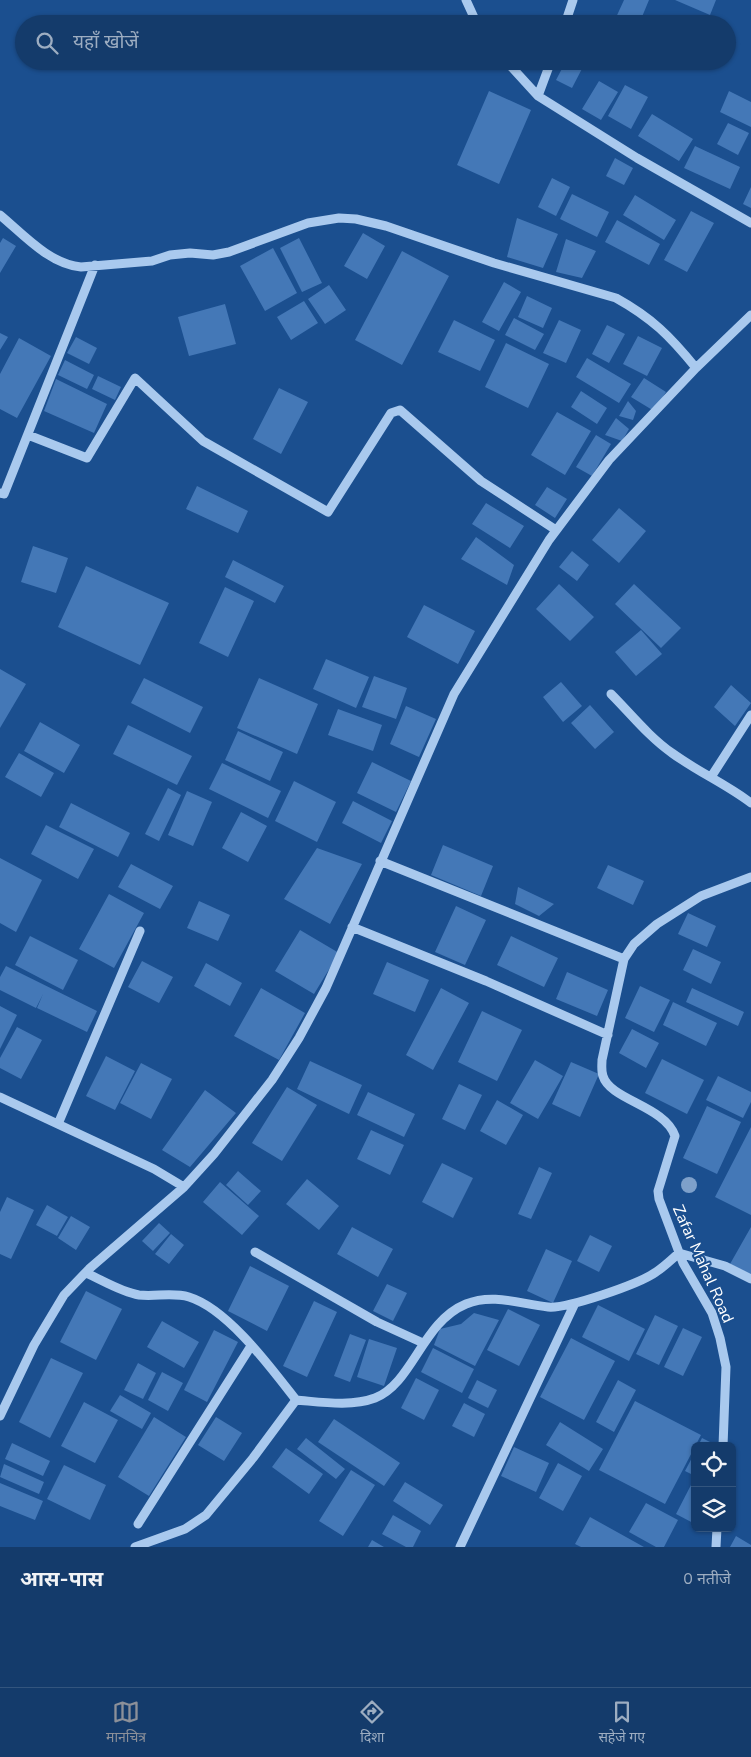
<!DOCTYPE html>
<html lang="hi">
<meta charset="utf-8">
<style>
:root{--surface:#143b6b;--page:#1d4271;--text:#f1f3f6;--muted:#9dadc1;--line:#33557e;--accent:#8c9099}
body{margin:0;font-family:"Nunito Sans","Noto Sans Devanagari",sans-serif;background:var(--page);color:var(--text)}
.controls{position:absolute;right:15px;bottom:15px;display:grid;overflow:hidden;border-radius:8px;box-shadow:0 1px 4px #0004}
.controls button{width:45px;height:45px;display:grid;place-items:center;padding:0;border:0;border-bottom:1px solid var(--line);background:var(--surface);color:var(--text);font:25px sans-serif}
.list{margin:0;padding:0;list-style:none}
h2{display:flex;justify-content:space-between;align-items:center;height:65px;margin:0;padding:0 20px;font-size:21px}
h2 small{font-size:16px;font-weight:400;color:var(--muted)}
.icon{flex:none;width:28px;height:28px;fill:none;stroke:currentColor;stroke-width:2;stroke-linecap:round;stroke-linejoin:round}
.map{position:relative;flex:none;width:751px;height:1547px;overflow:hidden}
.search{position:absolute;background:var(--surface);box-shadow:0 1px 4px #0004;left:15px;right:15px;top:15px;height:55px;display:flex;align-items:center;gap:12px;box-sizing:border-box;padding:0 18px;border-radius:28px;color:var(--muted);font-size:19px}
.sheet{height:140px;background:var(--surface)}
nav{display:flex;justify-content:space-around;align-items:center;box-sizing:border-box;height:70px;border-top:1px solid var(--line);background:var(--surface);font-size:14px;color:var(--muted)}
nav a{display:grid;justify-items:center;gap:2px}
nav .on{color:var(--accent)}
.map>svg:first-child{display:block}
.building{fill:#4478b7}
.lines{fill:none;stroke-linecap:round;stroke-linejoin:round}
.minor{stroke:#a9c9ee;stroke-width:9}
.tree{fill:#7ea0ca}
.labels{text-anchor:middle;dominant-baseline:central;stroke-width:4;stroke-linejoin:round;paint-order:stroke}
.street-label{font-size:16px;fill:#fff;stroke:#1b4f8f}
</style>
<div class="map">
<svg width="751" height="1547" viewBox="0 0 751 1547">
<rect width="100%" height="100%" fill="#1b4f8f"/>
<path class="building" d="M624 0H649L639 24H613Z
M675 0H716L710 15Z
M566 61H586L572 88 556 80Z
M599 81 618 92 601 120 582 109Z
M625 85 648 97 631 129 608 116Z
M489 91 531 110 499 184 457 165Z
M729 91 751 102V127L720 112Z
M652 114 693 139 679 161 638 136Z
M728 123 749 133 738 155 717 144Z
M695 146 740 167 730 189 684 168Z
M615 158 633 168 624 185 606 176Z
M552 178 570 187 556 216 538 207Z
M751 187V208L743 204Z
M572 194 609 212 597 237 560 219Z
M635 195 676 220 664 240 623 215Z
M691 211 714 223 687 272 664 260Z
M517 218 558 234 543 268 507 257Z
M617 220 660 244 649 265 605 242Z
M363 233 385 246 367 279 344 266Z
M3 238 16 246 0 273V243Z
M299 238 322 283 302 292 280 248Z
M566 239 596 251 582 278 556 272Z
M273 248 297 293 265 311 240 266Z
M402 251 449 276 402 365 355 340Z
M504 282 521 292 499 331 482 322Z
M329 285 346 310 325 324 308 299Z
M527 296 552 308 543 328 518 317Z
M304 301 318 323 291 340 277 317Z
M225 304 236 344 189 356 178 317Z
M514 318 544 334 535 350 505 335Z
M454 320 495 340 480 371 438 352Z
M559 320 581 330 566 363 543 353Z
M607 325 625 334 609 363 592 354Z
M0 333 8 337 0 350Z
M638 336 662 348 647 376 623 364Z
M76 337 97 348 89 364 67 353Z
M19 338 51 356 17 418 0 409V374Z
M506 343 549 364 528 408 485 387Z
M587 358 631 384 619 403 576 377Z
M65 360 94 375 87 389 58 375Z
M98 376 121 387 115 400 92 389Z
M644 378 666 392 654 411 631 397Z
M56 379 107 404 94 433 44 411Z
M279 388 308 402 281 454 253 439Z
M581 391 607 408 597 424 571 407Z
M628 401 636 411 633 420 619 416Z
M557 412 591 431 565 475 531 455Z
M616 418 629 429 622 441 605 435Z
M596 435 611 444 592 476 576 467Z
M197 486 248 511 238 533 186 509Z
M547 487 567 499 555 518 535 505Z
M486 503 524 526 510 548 472 524Z
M619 508 646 531 619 563 592 540Z
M476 537 514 565 507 585 461 559Z
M33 546 68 558 56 593 21 582Z
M572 551 589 565 577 581 559 567Z
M233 560 284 586 275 603 225 577Z
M86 566 169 603 140 665 58 627Z
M559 584 594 617 570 641 536 609Z
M634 584 681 628 661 648 615 604Z
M225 587 254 601 228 657 199 643Z
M424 605 475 631 458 664 407 637Z
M641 630 662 654 636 676 615 652Z
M326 659 369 677 356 708 313 689Z
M0 669 26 684 0 728Z
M374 676 407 688 396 719 362 707Z
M144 678 203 707 190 733 131 703Z
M259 678 318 704 297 754 237 728Z
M561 682 582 706 563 722 543 697Z
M731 685 751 703 735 726 714 707Z
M590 705 614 732 595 749 571 723Z
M406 706 436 719 419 757 390 744Z
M338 709 382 725 373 751 328 735Z
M40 722 80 745 64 773 24 751Z
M128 725 192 756 177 785 113 754Z
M238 731 283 752 270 781 225 760Z
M19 753 54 773 41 797 5 777Z
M372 762 411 781 396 812 357 793Z
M222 763 281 791 268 818 209 789Z
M294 781 336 802 317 842 275 821Z
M168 788 181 795 159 841 145 834Z
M187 791 212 802 193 846 168 835Z
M353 801 392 821 381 843 342 823Z
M71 803 130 833 118 857 59 827Z
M241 812 267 826 248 862 222 848Z
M46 825 94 849 78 879 31 854Z
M443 845 493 866 481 896 431 875Z
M317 848 362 864 330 924 284 899Z
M0 858 42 880 16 932 0 923Z
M131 864 173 886 160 909 118 887Z
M608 865 644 881 633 905 597 888Z
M518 887 554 904 539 916 515 904Z
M109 894 144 913 114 968 79 949Z
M199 901 230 915 218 941 187 928Z
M456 906 486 920 465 965 435 952Z
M688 913 716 926 707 947 678 934Z
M300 930 339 953 314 994 275 971Z
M30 936 78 960 63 990 15 965Z
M511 936 558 958 544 987 497 965Z
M693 949 721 962 711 984 683 970Z
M142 961 173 977 159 1003 128 987Z
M387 962 429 980 415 1012 373 994Z
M206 963 242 983 230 1006 194 986Z
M6 966 97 1011 87 1032 37 1008 43 994 36 1008 0 990V977Z
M567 972 608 990 597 1016 556 999Z
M640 986 670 1000 654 1032 625 1018Z
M261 988 305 1013 279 1060 234 1036Z
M441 988 469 1003 433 1070 406 1055Z
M692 988 744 1012 738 1026 686 1002Z
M673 1002 717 1023 706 1046 663 1025Z
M0 1006 17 1015 0 1049Z
M482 1011 522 1030 497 1081 458 1062Z
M17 1027 42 1040 21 1079 0 1068V1058Z
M632 1029 659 1043 646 1068 619 1053Z
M106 1056 135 1071 115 1110 86 1096Z
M662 1059 704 1080 687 1114 645 1093Z
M535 1060 563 1076 538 1119 510 1103Z
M310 1061 362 1085 349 1114 297 1089Z
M571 1062 599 1074 580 1117 552 1104Z
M141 1063 172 1079 151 1119 120 1103Z
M718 1076 751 1092V1102L743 1118 706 1100Z
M459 1084 482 1095 465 1130 442 1119Z
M287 1087 317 1105 282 1161 252 1143Z
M205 1090 236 1113 190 1167 162 1150Z
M368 1092 415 1114 404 1137 357 1115Z
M497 1100 523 1115 506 1145 480 1131Z
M707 1106 741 1122 717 1174 683 1158Z
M751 1127V1215L715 1197Z
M371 1130 404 1145 390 1175 357 1159Z
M442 1163 473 1178 453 1218 422 1202Z
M539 1167 552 1173 531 1219 518 1214Z
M238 1171 261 1191 248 1205 226 1185Z
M307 1179 339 1206 319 1230 286 1204Z
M220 1182 259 1216 242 1235 203 1202Z
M7 1197 34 1210 11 1259 0 1254V1212Z
M47 1205 68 1217 57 1236 36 1225Z
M71 1216 90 1227 76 1250 58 1238Z
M159 1223 170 1233 153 1251 142 1241Z
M352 1227 393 1249 378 1277 337 1254Z
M751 1227V1276L730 1264Z
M171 1234 184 1245 169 1264 155 1254Z
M590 1235 612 1246 599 1272 577 1261Z
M546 1249 572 1261 553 1303 527 1291Z
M250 1266 289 1286 267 1331 228 1311Z
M387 1284 407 1293 393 1321 373 1311Z
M86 1291 122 1309 96 1360 60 1342Z
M314 1301 337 1312 307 1377 283 1366Z
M598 1305 645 1329 629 1361 582 1337Z
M508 1309 540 1325 519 1366 487 1350Z
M474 1313 499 1320 475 1366 434 1345 440 1329 461 1324Z
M655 1315 678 1326 659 1365 636 1354Z
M162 1321 199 1342 184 1368 147 1347Z
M683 1328 702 1337 683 1376 664 1367Z
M214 1330 238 1342 207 1402 184 1390Z
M350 1334 366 1340 350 1382 334 1376Z
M571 1338 615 1361 584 1420 540 1397Z
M369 1339 397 1348 384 1386 357 1377Z
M433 1348 474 1369 462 1393 421 1372Z
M51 1358 83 1373 50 1438 19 1422Z
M138 1363 156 1373 143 1399 124 1390Z
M162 1372 183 1383 168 1411 148 1400Z
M416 1378 439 1390 424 1420 401 1408Z
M477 1380 497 1390 488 1408 468 1398Z
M618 1380 636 1390 614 1432 596 1422Z
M120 1395 151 1413 142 1429 110 1411Z
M635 1401 701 1435 665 1504 599 1470Z
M84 1402 118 1420 95 1463 61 1446Z
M464 1403 485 1414 474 1437 452 1426Z
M154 1417 186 1437 149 1496 118 1477Z
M216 1417 242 1433 224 1461 198 1445Z
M334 1419 400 1463 384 1486 318 1442Z
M560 1422 603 1449 589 1471 546 1445Z
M306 1438 345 1469 336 1479 297 1449Z
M702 1438 718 1446H698Z
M12 1443 50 1461 43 1476 5 1459Z
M514 1447 549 1463 536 1492 501 1476Z
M286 1448 323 1474 309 1494 272 1467Z
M695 1452V1476L685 1471Z
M558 1463 582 1476 563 1511 539 1498Z
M4 1464 44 1482 39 1494 0 1477Z
M64 1465 106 1485 90 1520 47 1499Z
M351 1470 375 1485 343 1536 319 1521Z
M405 1482 443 1505 430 1525 393 1501Z
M0 1483 43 1501 35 1520 0 1506Z
M691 1485 695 1488V1524L676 1514Z
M646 1503 678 1520 664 1547H656L629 1532Z
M393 1515 421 1531 413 1547H406L382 1534Z
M590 1517 644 1547H581L575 1544Z
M736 1536 751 1545V1547H730Z
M372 1540 384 1547H368Z"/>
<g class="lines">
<path class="minor" d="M466 0 477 24
M565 24 573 0
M506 61 538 96 637 158 751 223
M538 96 551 61
M0 215C23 234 49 264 81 267L152 261 170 255 190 253 213 255 229 252 308 223 339 218 356 219 386 226 494 263 616 298C652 318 670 336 696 368
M28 435 87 458 135 378 203 441 328 512 391 413 400 410 481 481 556 530
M0 493 4 494 95 265
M611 694C631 714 649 737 672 753 698 772 726 784 751 803
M711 777 751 715
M380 861 624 959
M352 927 486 981 608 1035
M0 1097 154 1169 184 1187
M58 1124 140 931
M255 1252 377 1322 423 1343
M86 1273C102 1280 121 1292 139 1295 156 1297 172 1292 189 1297 228 1309 271 1368 296 1400 321 1402 351 1407 375 1398 413 1383 422 1322 466 1304 493 1293 520 1304 548 1307 567 1309 639 1284 656 1272 664 1267 672 1259 679 1253L725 1266 751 1279
M0 1416 34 1345 64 1295 89 1269 184 1187 214 1154 272 1080 299 1038 326 988 454 694 549 540 609 460 696 368 751 315
M723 1446 726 1367 720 1338 712 1313 683 1263 659 1199 658 1191 675 1136C665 1106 610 1100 603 1076 601 1071 602 1064 602 1060L624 959 634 944 657 924 701 896 751 877
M138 1524 251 1346
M135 1547 185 1529 206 1515 253 1458 296 1400
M460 1547 575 1303
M716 1547 717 1528"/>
</g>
<circle class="tree" cx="689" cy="1185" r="8"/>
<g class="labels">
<g class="street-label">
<text transform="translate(703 1264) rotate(66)">Zafar Mahal Road</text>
</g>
</g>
</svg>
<div class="controls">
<button><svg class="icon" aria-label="locate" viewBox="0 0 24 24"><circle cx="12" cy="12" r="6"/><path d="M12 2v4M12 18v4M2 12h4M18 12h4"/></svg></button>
<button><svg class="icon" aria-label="layers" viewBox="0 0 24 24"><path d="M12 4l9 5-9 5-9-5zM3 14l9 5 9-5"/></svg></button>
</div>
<div class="search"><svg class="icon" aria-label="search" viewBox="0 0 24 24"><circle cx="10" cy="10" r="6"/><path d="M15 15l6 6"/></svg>यहाँ खोजें</div>
</div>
<section class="sheet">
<h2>आस-पास<small>0 नतीजे</small></h2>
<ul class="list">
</ul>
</section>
<nav>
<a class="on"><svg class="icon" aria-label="map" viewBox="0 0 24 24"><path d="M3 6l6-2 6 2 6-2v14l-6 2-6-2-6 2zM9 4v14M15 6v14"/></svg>मानचित्र</a>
<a><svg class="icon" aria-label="directions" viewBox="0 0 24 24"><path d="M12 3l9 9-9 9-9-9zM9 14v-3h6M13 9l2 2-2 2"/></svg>दिशा</a>
<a><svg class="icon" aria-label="saved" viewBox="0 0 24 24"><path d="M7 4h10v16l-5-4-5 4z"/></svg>सहेजे गए</a>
</nav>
